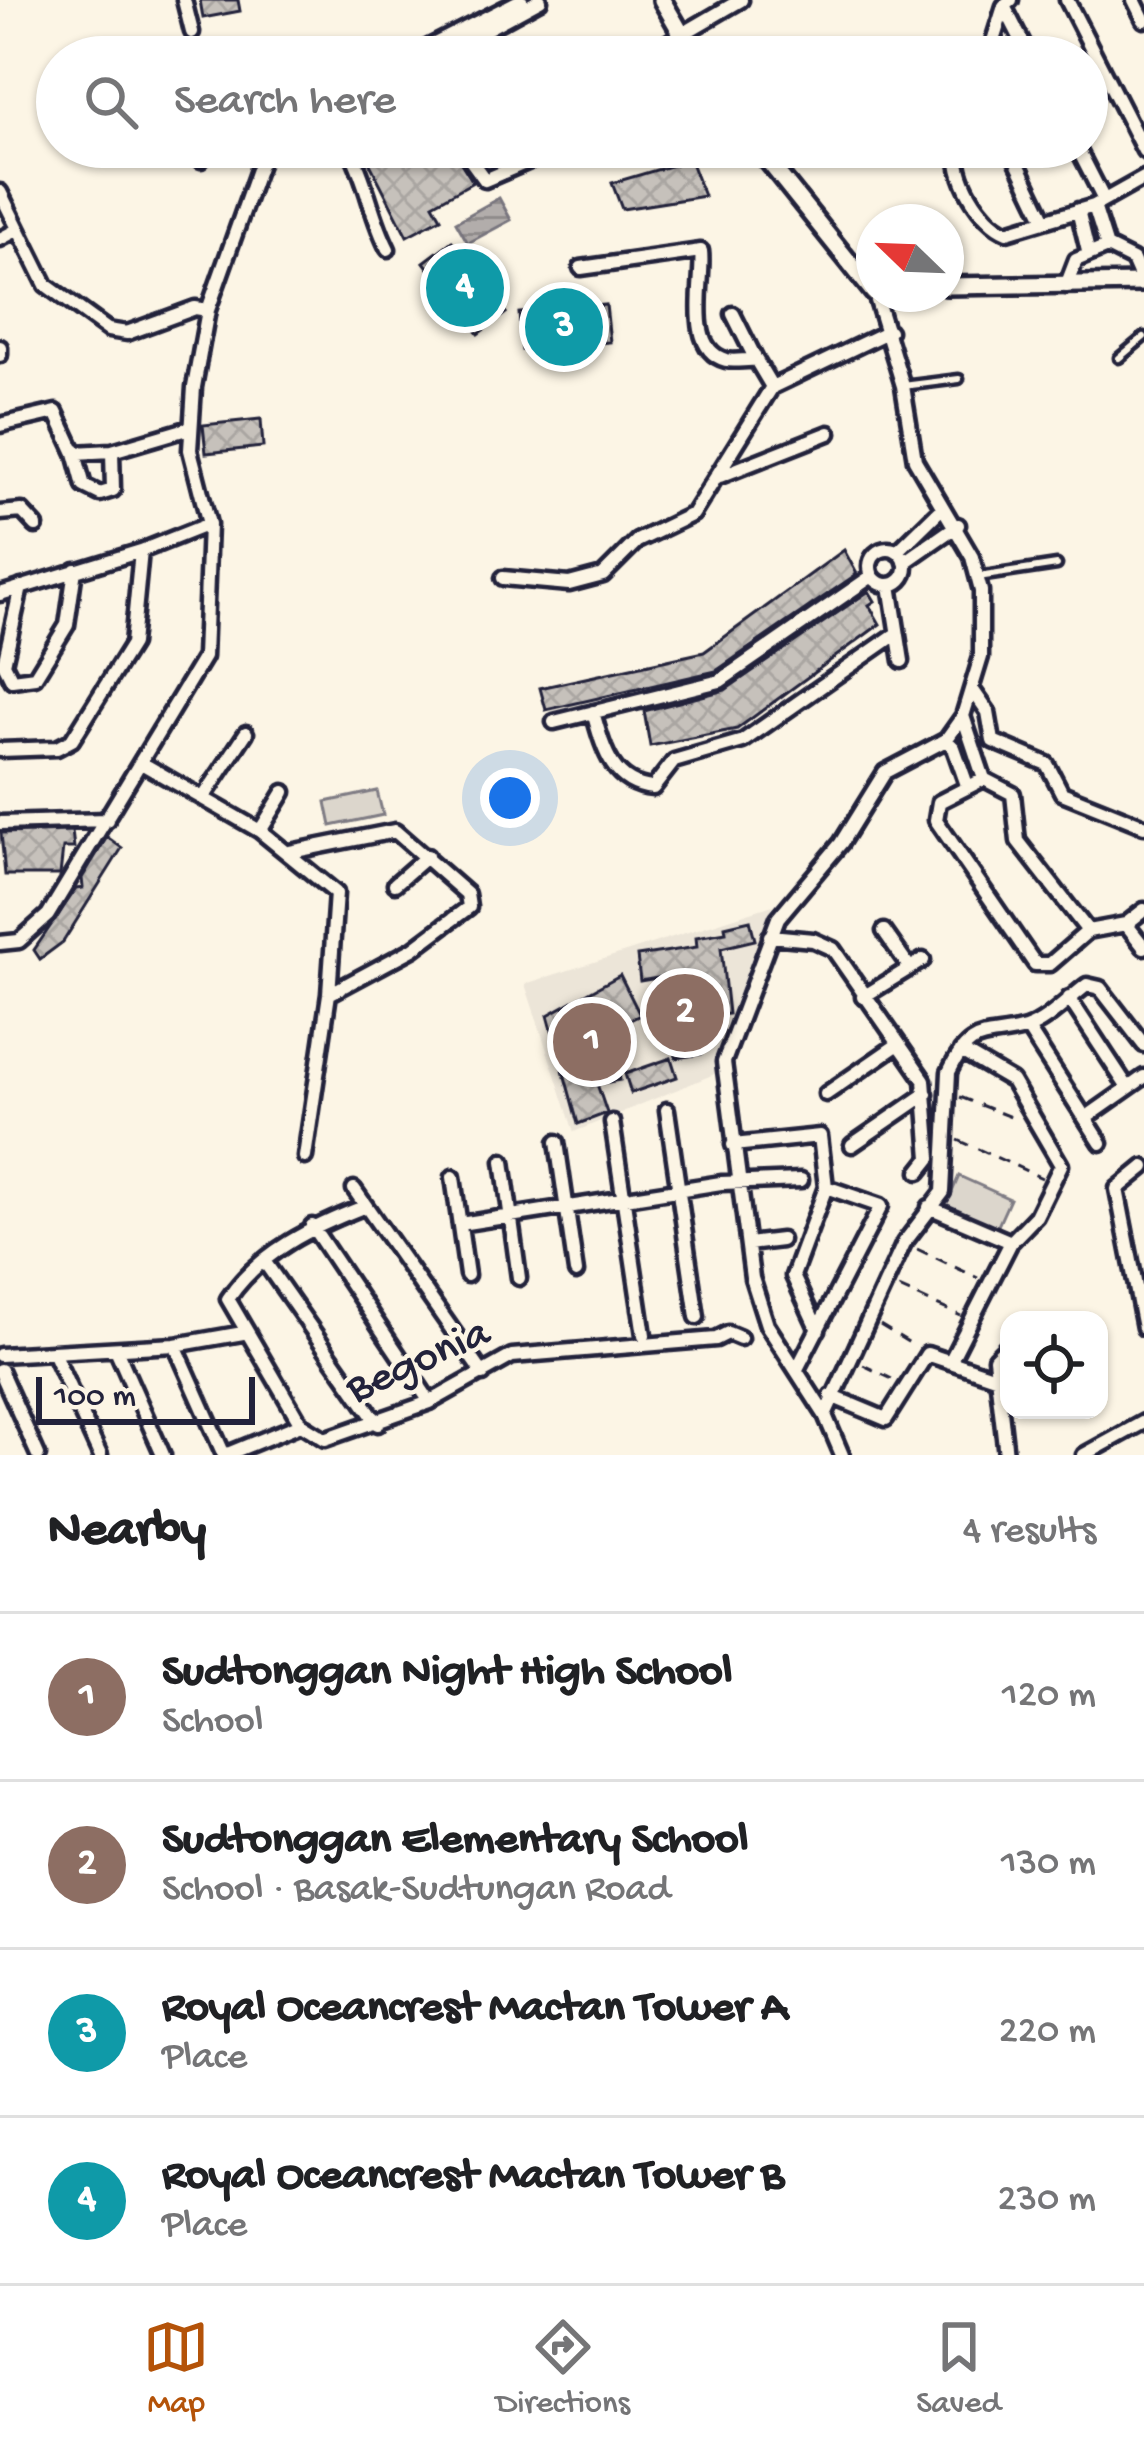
<!DOCTYPE html>
<meta charset="utf-8">
<style>
:root{--surface:#fff;--page:#f2f2f2;--text:#202124;--muted:#757577;--line:#e0e0e0;--accent:#b45309}
body{margin:0;font-family:"Gochi Hand",sans-serif;background:var(--page);color:var(--text)}
.controls{position:absolute;right:36px;bottom:36px;display:grid;overflow:hidden;border-radius:24px;box-shadow:0 3px 9px #0004}
.controls button{width:108px;height:108px;display:grid;place-items:center;padding:0;border:0;border-bottom:3px solid var(--line);background:var(--surface);color:var(--text);font:60px sans-serif}
.compass{position:absolute;left:856px;top:204px;width:108px;height:108px;border-radius:50%;background:var(--surface);box-shadow:0 3px 9px #0004;rotate:293deg}
.scale{position:absolute;left:36px;bottom:30px;width:219px;box-sizing:border-box;padding-left:12px;border:6px solid #22223b;border-top:0;font-size:33px;line-height:42px;white-space:nowrap;color:#22223b;-webkit-text-stroke:9px #fcf5e5;paint-order:stroke}
.you{position:absolute;left:510px;top:798px;width:42px;height:42px;margin:-30px;border:9px solid #fff;border-radius:50%;background:#1a73e8;box-shadow:0 0 0 18px #1a73e833}
.badge{display:grid;place-items:center;width:78px;height:78px;border-radius:50%;background:var(--accent);color:#fff;font-size:39px;font-weight:700}
.pin{position:absolute;translate:-50% -50%;border:6px solid #fff;box-shadow:0 3px 12px #0006}
.list{margin:0;padding:0;list-style:none}
h2{display:flex;justify-content:space-between;align-items:center;height:156px;margin:0;padding:0 48px;font-size:51px}
h2 small{font-size:39px;font-weight:400;color:var(--muted)}
.list li{display:grid;grid-template-columns:78px 1fr auto;gap:36px;align-items:center;box-sizing:border-box;height:168px;padding:0 48px;border-top:3px solid var(--line)}
.list b{display:block;font-size:45px;white-space:nowrap}
.list p{margin:0;font-size:39px;white-space:nowrap;color:var(--muted)}
.list em{font-size:39px;font-style:normal;color:var(--muted)}
.icon{flex:none;width:66px;height:66px;fill:none;stroke:currentColor;stroke-width:2;stroke-linecap:round;stroke-linejoin:round}
.map{position:relative;flex:none;width:1144px;height:1455px;overflow:hidden}
.search{position:absolute;background:var(--surface);box-shadow:0 3px 9px #0004;left:36px;right:36px;top:36px;height:132px;display:flex;align-items:center;gap:30px;box-sizing:border-box;padding:0 42px;border-radius:66px;color:var(--muted);font-size:45px}
.sheet{height:828px;background:var(--surface)}
nav{display:flex;justify-content:space-around;align-items:center;box-sizing:border-box;height:168px;border-top:3px solid var(--line);background:var(--surface);font-size:33px;color:var(--muted)}
nav a{display:grid;justify-items:center;gap:6px}
nav .on{color:var(--accent)}
.map>svg:first-child{display:block}
.built{fill:#ece5d8}
.garden{fill:#dcd6cc;stroke:#7f7c84;stroke-width:3}
.water{fill:url(#water-rules);stroke:#78757e;stroke-width:3}
.building{fill:url(#building-cross-hatch);stroke:#22223b;stroke-width:3}
.lines{fill:none;stroke-linecap:round;stroke-linejoin:round}
.service-casing{stroke:#22223b;stroke-width:15}
.minor-casing{stroke:#22223b;stroke-width:21}
.tertiary-casing{stroke:#22223b;stroke-width:24}
.path{stroke:#22223b;stroke-width:3;stroke-dasharray:12 9;stroke-linecap:butt}
.service{stroke:#fcf5e5;stroke-width:6}
.minor{stroke:#fcf5e5;stroke-width:12}
.tertiary{stroke:#fcf5e5;stroke-width:15}
.labels{text-anchor:middle;dominant-baseline:central;stroke-width:9;stroke-linejoin:round;paint-order:stroke}
.street-label{font-size:45px;fill:#22223b;stroke:#fcf5e5}
</style>
<div class="map">
<svg width="1144" height="1455" viewBox="0 0 1144 1455">
<defs>
<pattern id="water-rules" width="6" height="5" patternUnits="userSpaceOnUse" patternTransform="scale(3)"><rect width="6" height="5" fill="#b2adab"/><path d="M0 2.5h6" fill="none" stroke="#908c8c"/></pattern>
<pattern id="building-cross-hatch" width="8" height="8" patternUnits="userSpaceOnUse" patternTransform="scale(3)"><rect width="8" height="8" fill="#c6c1bb"/><path d="M0 0l8 8M0 8l8-8" fill="none" stroke="#aaa6a2"/></pattern>
</defs>
<rect width="100%" height="100%" fill="#fcf5e5"/>
<filter id="ink" filterUnits="userSpaceOnUse"><feTurbulence type="fractalNoise" baseFrequency=".00833" numOctaves="2"/><feDisplacementMap in="SourceGraphic" scale="24" xChannelSelector="R" yChannelSelector="G"/><feConvolveMatrix kernelMatrix="1 2 1 2 8 2 1 2 1" color-interpolation-filters="sRGB"/></filter>
<g filter="url(#ink)">
<path class="built" d="M773 905 717 1073 574 1132 525 984Z"/>
<path class="garden" d="M377 791 383 815 331 826 326 802Z
M959 1176 1010 1199 996 1230 945 1208Z"/>
<path class="water" d="M499 198 511 220 468 243 456 222Z"/>
<path class="building" d="M200 0H238L240 11 203 18Z
M388 147H451L473 182 433 204 441 218 407 236 367 158Z
M690 160 704 196 622 209 612 183Z
M452 241 506 313 478 334 424 262Z
M606 305 610 342 522 350 519 313Z
M261 419 263 447 206 453 203 425Z
M844 550 857 574 716 671 546 710 540 688 704 652Z
M869 591 875 601 869 605 880 624 737 729 650 746 644 711 725 690Z
M72 831 74 848H63L60 875H5L1 833Z
M107 837 122 848 63 942 40 959 34 950 76 889 83 888 82 878Z
M750 920 755 940 721 948 728 1014 697 1018 701 1054 676 1058 669 976 640 981 637 956 697 947 696 937 726 932 725 926Z
M620 975 640 1015 612 1029 620 1080 597 1084 607 1113 578 1124 548 1015Z
M671 1058 677 1077 631 1093 625 1074Z"/>
<g class="lines">
<g class="service-casing">
<path id="service" d="M1119 358 1144 337
M903 386 959 379
M978 577 1057 565"/>
</g>
<g class="minor-casing">
<path id="minor" d="M184 0 192 32
M1067 0 1144 151
M1134 0 1144 20
M1004 6 1030 57
M409 57 521 0
M435 57 540 0
M643 57 741 0
M988 57 1004 6 1011 0
M191 147 201 160
M361 147 351 152C368 185 371 216 388 249
M461 147 485 180 562 147
M959 147C951 173 981 223 1007 232L1094 206 1144 178
M1010 147 1044 218
M1077 147 1104 200
M0 192 46 285 108 330 127 333 195 308 208 310
M1094 206 1107 247
M1078 210 1088 251
M0 239 17 230
M581 268 701 251C705 279 684 349 726 360 735 362 747 359 756 360L772 387
M1066 286 1076 260 1107 247 1133 260 1143 283
M733 314 756 360
M0 347V355
M0 425 56 412 75 453 112 451 190 428
M75 453 84 486 100 494 113 490 112 451
M720 476 829 433
M0 513 22 511 36 526
M870 567a18 18 0 1 1 36 0a18 18 0 1 1-36 0Z
M897 552 942 508
M905 562 958 525
M503 578 569 584 603 575 637 541 693 514 772 387 889 331
M890 585 902 661
M21 587 4 664 12 680 35 677 67 625 75 570
M0 594 141 551 209 524
M972 689 988 712 993 741 1047 764 1062 793 1144 826
M593 712C603 747 611 784 653 788L674 761 743 741 896 634
M963 716 984 779
M554 722 720 681 872 576
M946 740 954 748 967 785
M0 750 57 748 72 740 132 644 141 551
M143 764 260 831 336 893 329 994 305 1157
M203 798 246 733
M0 823 107 820
M260 831 284 792
M290 852 395 831 467 894 469 907 413 949 329 994
M395 884 427 856
M1126 924 1144 947
M884 931 910 968
M1088 931 1018 841 1013 794 984 779 939 802 936 820 1035 964H1050L1088 931 1126 924 1144 910
M770 936 813 940 833 949 924 1080 930 1158 919 1172
M0 943 19 941 48 915 204 657 209 524 190 450 194 387 208 310 266 147
M863 997 923 960
M1069 998 1128 1088
M1028 1029 1101 1143
M826 1094 897 1045
M667 1110 697 1317
M1087 1117 1144 1077
M612 1122 644 1335
M557 1142 576 1272
M733 1145 820 1136 826 1187 793 1276 818 1330
M852 1145 926 1094
M503 1161 519 1278
M1144 1167 1117 1189 1144 1328
M453 1177 467 1275
M354 1189 483 1374
M366 1206C314 1226 259 1252 228 1299L301 1424 325 1439 430 1402 512 1356 716 1339 728 1333 740 1338
M929 1207 1011 1242
M460 1224 721 1183 801 1180
M312 1226 430 1402
M748 1244 781 1240
M264 1261 378 1424
M175 1345 224 1455
M116 1349 163 1455
M53 1352 100 1455
M0 1355 175 1345 243 1333
M950 1362 1011 1242 1036 1216 1061 1165 1012 1081 961 1051
M797 1369 881 1206 826 1187
M0 1370 38 1455
M831 1396 886 1419 927 1354 998 1378
M825 1415 904 1243 943 1192 949 1072C971 1026 985 1040 1025 1029 1046 1023 1069 998 1087 985L1100 988 1144 1045
M225 1455 301 1424
M842 1455 825 1415 767 1325 752 1278 724 1062 778 918 841 843 885 772 946 740 963 716 981 657V591L972 557 915 460 903 386 875 294
M1006 1455 995 1358 1009 1344
M1084 1455 1144 1422"/>
</g>
<g class="tertiary-casing">
<path id="tertiary" d="M662 0 695 57
M757 147 874 293
M946 286 1144 283"/>
</g>
<path class="path" d="M960 1097 1018 1120
M958 1140 1042 1178
M917 1249 978 1278
M899 1288 961 1316
M880 1325 913 1345
M863 1365 892 1379"/>
<use href="#service" class="service"/>
<use href="#minor" class="minor"/>
<use href="#tertiary" class="tertiary"/>
</g>
</g>
<g class="labels">
<g class="street-label">
<text transform="translate(419 1363) rotate(-24)">Begonia</text>
</g>
</g>
</svg>
<div class="controls">
<button><svg class="icon" aria-label="locate" viewBox="0 0 24 24"><circle cx="12" cy="12" r="6"/><path d="M12 2v4M12 18v4M2 12h4M18 12h4"/></svg></button>
</div>
<svg class="compass" viewBox="-18 -18 36 36"><path d="M0-13l5 13h-10z" fill="#e53935"/><path d="M0 13l5-13h-10z" fill="#757577"/></svg>
<div class="scale">100 m</div>
<div class="you"></div>
<div class="pin badge" style="left:592px;top:1042px;background:#8d6e63">1</div>
<div class="pin badge" style="left:685px;top:1013px;background:#8d6e63">2</div>
<div class="pin badge" style="left:564px;top:327px;background:#0f9aa8">3</div>
<div class="pin badge" style="left:465px;top:288px;background:#0f9aa8">4</div>
<div class="search"><svg class="icon" aria-label="search" viewBox="0 0 24 24"><circle cx="10" cy="10" r="6"/><path d="M15 15l6 6"/></svg>Search here</div>
</div>
<section class="sheet">
<h2>Nearby<small>4 results</small></h2>
<ul class="list">
<li><span class="badge" style="background:#8d6e63">1</span><div><b>Sudtonggan Night High School</b><p>School</p></div><em>120 m</em></li>
<li><span class="badge" style="background:#8d6e63">2</span><div><b>Sudtonggan Elementary School</b><p>School · Basak-Sudtungan Road</p></div><em>130 m</em></li>
<li><span class="badge" style="background:#0f9aa8">3</span><div><b>Royal Oceancrest Mactan Tower A</b><p>Place</p></div><em>220 m</em></li>
<li><span class="badge" style="background:#0f9aa8">4</span><div><b>Royal Oceancrest Mactan Tower B</b><p>Place</p></div><em>230 m</em></li>
</ul>
</section>
<nav>
<a class="on"><svg class="icon" aria-label="map" viewBox="0 0 24 24"><path d="M3 6l6-2 6 2 6-2v14l-6 2-6-2-6 2zM9 4v14M15 6v14"/></svg>Map</a>
<a><svg class="icon" aria-label="directions" viewBox="0 0 24 24"><path d="M12 3l9 9-9 9-9-9zM9 14v-3h6M13 9l2 2-2 2"/></svg>Directions</a>
<a><svg class="icon" aria-label="saved" viewBox="0 0 24 24"><path d="M7 4h10v16l-5-4-5 4z"/></svg>Saved</a>
</nav>
